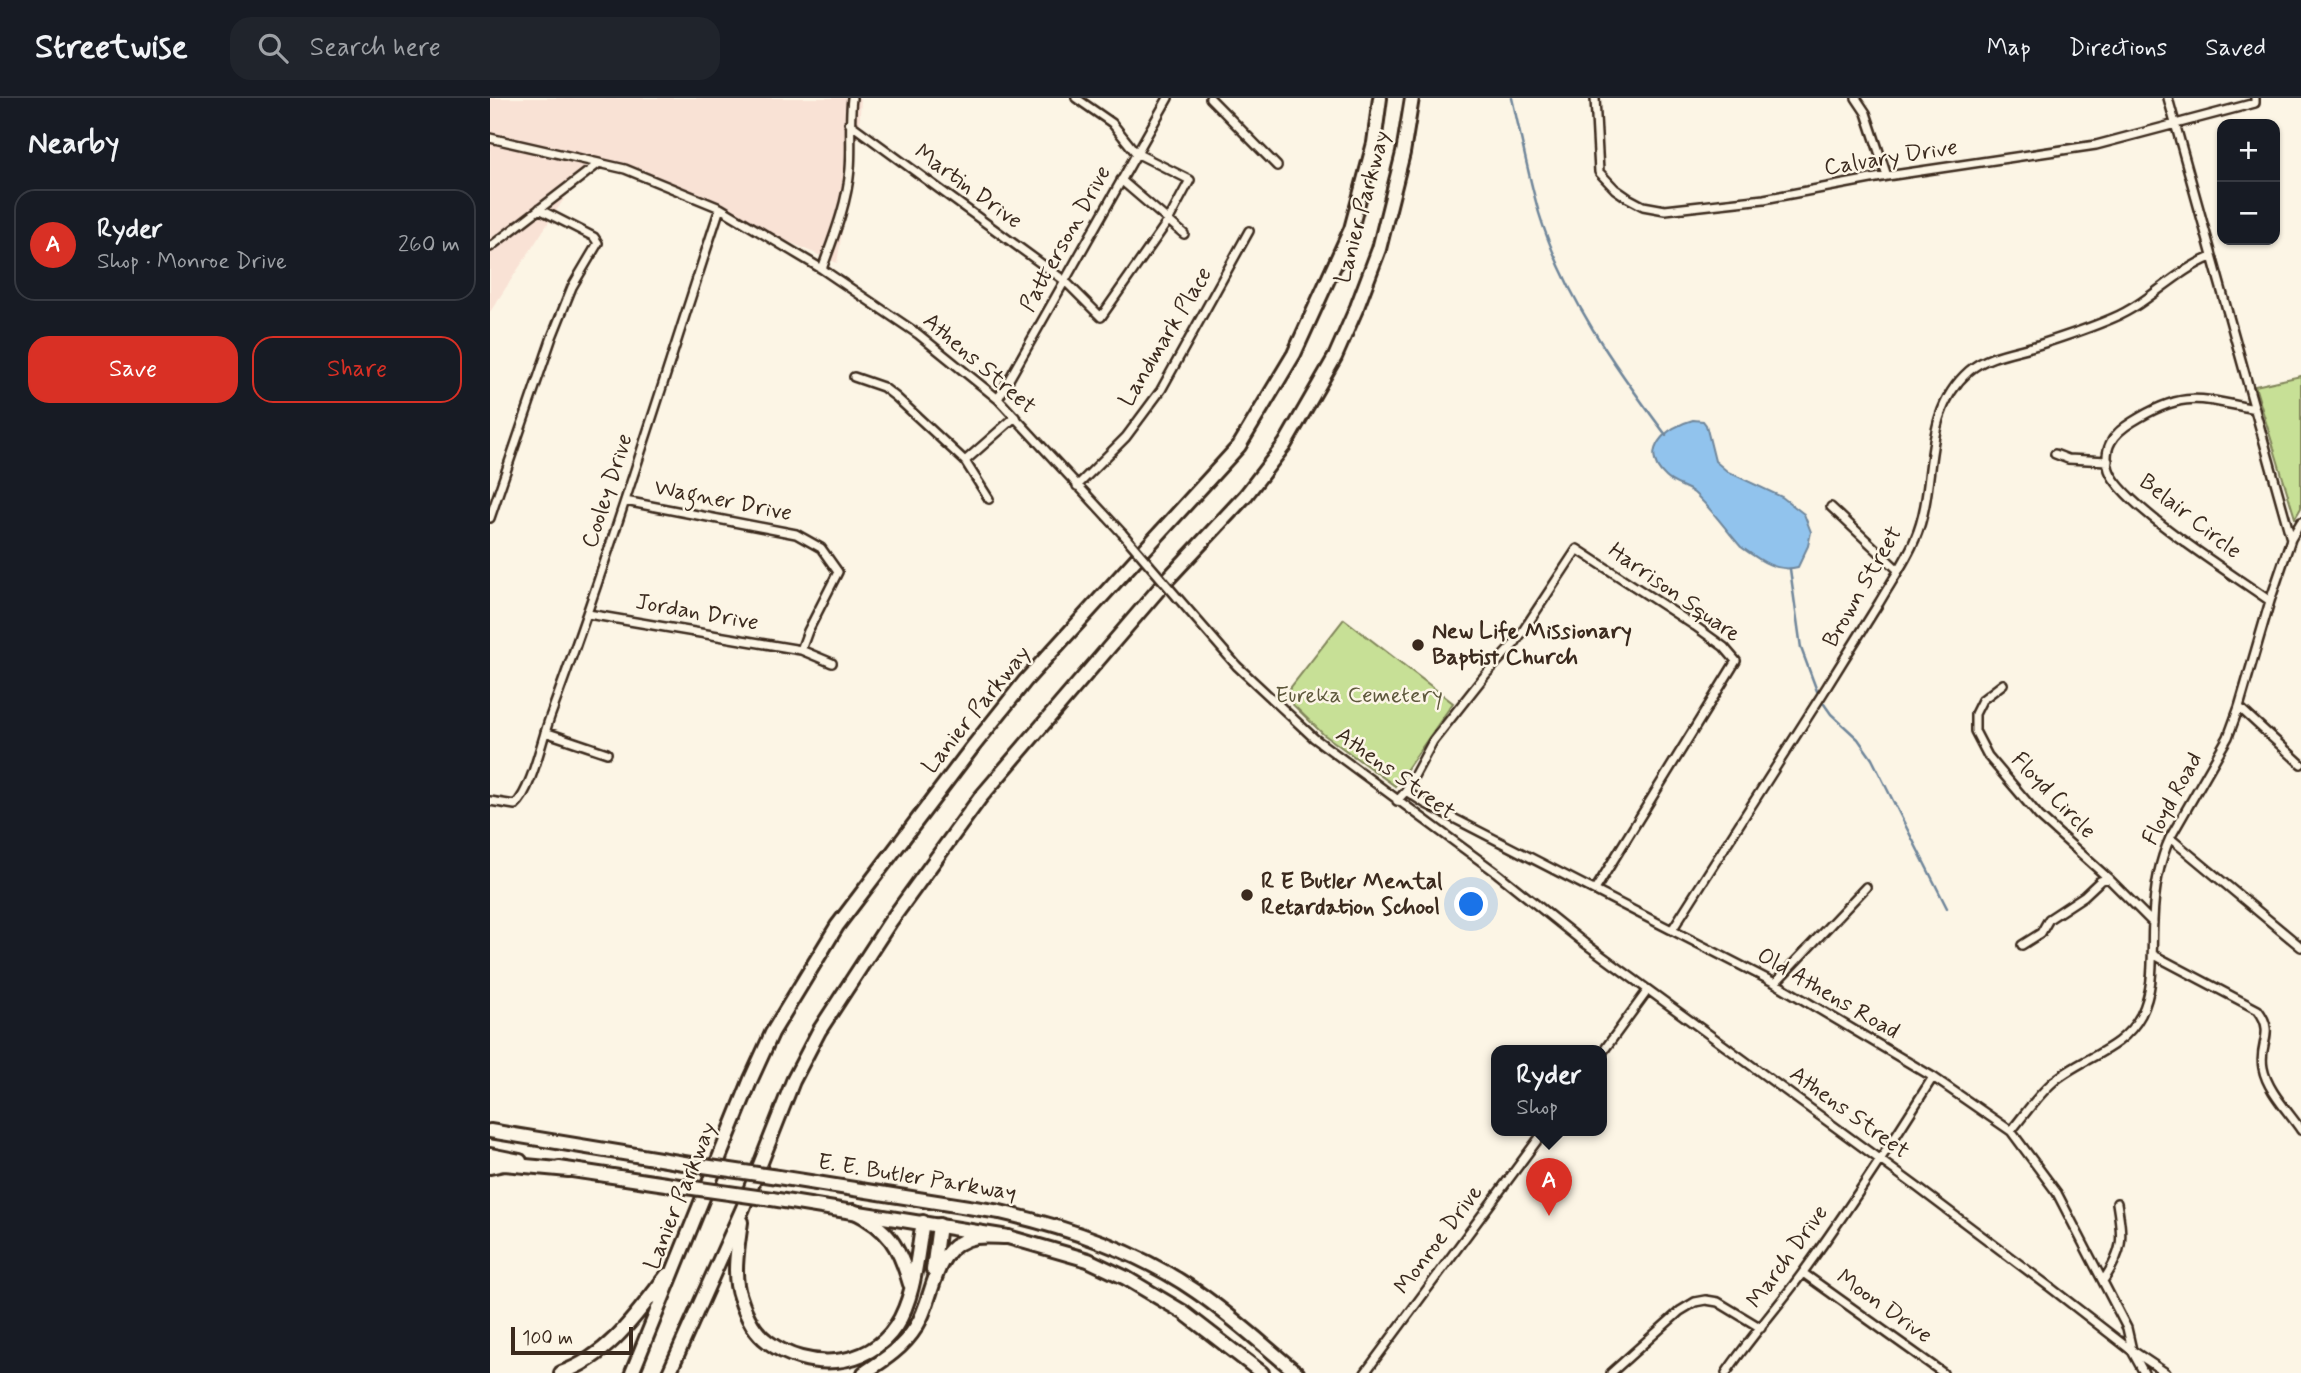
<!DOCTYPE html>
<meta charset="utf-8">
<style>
:root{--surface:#171b24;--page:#20242c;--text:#f1f3f6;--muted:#9ea1a6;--line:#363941;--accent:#d93025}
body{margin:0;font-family:Mynerve,sans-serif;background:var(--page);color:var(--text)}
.controls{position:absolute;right:21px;top:21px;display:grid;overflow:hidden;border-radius:14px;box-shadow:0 2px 5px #0004}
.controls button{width:63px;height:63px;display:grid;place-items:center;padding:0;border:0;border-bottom:2px solid var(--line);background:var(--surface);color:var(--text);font:35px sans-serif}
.scale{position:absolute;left:21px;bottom:18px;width:122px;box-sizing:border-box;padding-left:7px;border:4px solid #3b2a1e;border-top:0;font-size:19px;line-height:24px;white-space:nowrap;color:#3b2a1e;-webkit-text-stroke:5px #fcf5e5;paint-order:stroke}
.you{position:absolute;left:982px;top:807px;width:24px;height:24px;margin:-18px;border:5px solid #fff;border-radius:50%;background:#1a73e8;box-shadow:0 0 0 10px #1a73e833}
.badge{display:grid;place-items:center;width:46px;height:46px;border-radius:50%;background:var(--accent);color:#fff;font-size:23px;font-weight:700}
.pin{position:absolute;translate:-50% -58px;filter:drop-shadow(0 2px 4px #0008)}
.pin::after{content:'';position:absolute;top:37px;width:24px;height:21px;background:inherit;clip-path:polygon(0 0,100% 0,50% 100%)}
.popup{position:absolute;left:1001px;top:947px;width:116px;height:91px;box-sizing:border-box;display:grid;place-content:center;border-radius:14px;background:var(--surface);filter:drop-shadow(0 2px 5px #0005);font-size:23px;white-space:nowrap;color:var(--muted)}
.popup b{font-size:26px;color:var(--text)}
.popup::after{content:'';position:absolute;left:50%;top:100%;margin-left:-14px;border:14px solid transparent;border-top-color:var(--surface)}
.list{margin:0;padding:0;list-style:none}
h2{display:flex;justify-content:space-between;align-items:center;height:91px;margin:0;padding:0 28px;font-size:30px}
h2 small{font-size:23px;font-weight:400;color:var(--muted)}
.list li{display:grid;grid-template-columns:46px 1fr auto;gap:21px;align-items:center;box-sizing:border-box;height:112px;margin:0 14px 14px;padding:0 14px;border:2px solid var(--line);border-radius:21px}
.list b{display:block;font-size:26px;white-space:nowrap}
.list p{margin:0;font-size:23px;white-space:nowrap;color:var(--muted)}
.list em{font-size:23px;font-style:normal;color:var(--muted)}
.actions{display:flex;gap:14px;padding:21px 28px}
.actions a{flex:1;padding:16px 0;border:2px solid var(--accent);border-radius:21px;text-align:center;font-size:24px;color:var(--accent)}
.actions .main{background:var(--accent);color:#fff}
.icon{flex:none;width:38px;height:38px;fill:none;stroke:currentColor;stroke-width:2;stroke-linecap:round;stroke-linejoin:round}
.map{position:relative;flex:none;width:1811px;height:1275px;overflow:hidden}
header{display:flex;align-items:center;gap:42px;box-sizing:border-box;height:98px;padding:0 35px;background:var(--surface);border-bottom:2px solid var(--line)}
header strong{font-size:33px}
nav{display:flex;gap:38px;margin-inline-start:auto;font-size:24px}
.search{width:490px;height:63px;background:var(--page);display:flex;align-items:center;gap:18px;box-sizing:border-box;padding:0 24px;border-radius:21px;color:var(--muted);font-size:26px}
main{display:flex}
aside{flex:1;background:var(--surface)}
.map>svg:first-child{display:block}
.built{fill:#f9e2d5}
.green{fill:#c7e096;stroke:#81855a;stroke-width:2}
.water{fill:#91c3ed;stroke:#6f869a;stroke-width:2}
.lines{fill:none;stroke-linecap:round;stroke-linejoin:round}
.stream{stroke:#6f869a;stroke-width:2.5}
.minor-casing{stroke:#3b2a1e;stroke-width:12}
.trunk-casing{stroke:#3b2a1e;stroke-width:18}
.motorway-casing{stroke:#3b2a1e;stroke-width:18}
.minor{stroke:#fcf5e5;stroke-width:7}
.trunk{stroke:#fcf5e5;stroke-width:12}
.motorway{stroke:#fcf5e5;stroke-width:12}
.minor-bridge-casing{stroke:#3b2a1e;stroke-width:12;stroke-linecap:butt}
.trunk-bridge-casing{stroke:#3b2a1e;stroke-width:18;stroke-linecap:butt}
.minor-bridge{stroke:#fcf5e5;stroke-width:7}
.trunk-bridge{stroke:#fcf5e5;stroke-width:12}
.poi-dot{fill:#3b2a1e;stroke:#fcf5e5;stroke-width:2.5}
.labels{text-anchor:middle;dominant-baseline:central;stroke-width:5;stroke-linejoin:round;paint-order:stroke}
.street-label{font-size:23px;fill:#3b2a1e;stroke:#fcf5e5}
.poi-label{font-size:23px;font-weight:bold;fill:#3b2a1e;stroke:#fcf5e5;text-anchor:start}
.park-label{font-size:23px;fill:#5e583c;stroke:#fcf5e5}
</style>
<header>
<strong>Streetwise</strong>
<div class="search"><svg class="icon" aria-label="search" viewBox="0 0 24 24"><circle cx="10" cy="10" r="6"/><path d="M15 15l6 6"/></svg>Search here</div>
<nav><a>Map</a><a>Directions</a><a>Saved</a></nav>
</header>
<main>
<aside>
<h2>Nearby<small></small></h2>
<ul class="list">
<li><span class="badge">A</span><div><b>Ryder</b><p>Shop · Monroe Drive</p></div><em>260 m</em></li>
</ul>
<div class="actions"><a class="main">Save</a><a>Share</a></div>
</aside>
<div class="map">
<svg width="1811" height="1275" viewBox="0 0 1811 1275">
<rect width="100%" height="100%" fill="#fcf5e5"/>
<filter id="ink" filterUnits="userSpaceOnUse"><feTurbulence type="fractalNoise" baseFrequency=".0143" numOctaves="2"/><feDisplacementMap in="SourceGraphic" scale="14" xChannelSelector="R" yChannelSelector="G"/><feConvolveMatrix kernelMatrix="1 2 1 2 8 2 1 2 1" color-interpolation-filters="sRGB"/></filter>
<g filter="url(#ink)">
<path class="built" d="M0 0H371L369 30 347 165 102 58 0 214Z"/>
<path class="green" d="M1811 278V410L1805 420 1765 288Z
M854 521 963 605 905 688 833 636 794 598Z"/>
<path class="water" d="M1203 322 1213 323 1216 327 1225 363 1238 374 1292 399 1314 416 1321 434 1318 448 1308 469C1286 475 1268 461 1251 449 1236 432 1222 411 1204 395 1196 388 1184 387 1176 379 1148 353 1176 329 1203 322Z"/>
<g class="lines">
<path class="stream" d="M1022 0C1031 38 1038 77 1049 115 1074 197 1125 269 1176 337
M1300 471 1311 550 1327 593
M1334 606 1341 616 1368 641 1382 661 1457 810"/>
<g class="minor-casing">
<path id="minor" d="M720 0 787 68
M1105 0 1109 74 1125 91 1138 100 1153 108 1175 112 1274 101 1397 78 1606 47 1765 5V0
M1366 0 1376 15 1397 78
M1678 0 1801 441
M359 25 575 183 611 219 678 123 700 82 646 55 622 25 586 0
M0 40 135 71 230 110 332 171 428 236 508 301 632 435
M631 82 694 136
M0 149 108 66
M332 171C344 138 357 106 360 71 362 47 359 24 362 0
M364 279 393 289 406 299 475 363 499 401
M508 301 678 0
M1765 311C1709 300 1693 292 1642 324 1624 335 1612 349 1619 372 1631 407 1745 478 1780 503
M1565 356 1578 361 1618 363
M475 363 525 319
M587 388 636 339 671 292 759 133
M135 403 306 436 331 450 348 474 318 533 311 552
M1341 409 1408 472
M0 420 62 239 82 189 108 145 104 139 49 111
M687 499 747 568 824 640 1007 775 1093 844 1427 1089 1561 1190 1642 1253 1654 1275
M98 516 311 552 342 565
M1513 586 1492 602 1485 616V633L1498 658 1549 718 1618 780 1663 825
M1749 609 1811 666
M55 634 117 655
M916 693 943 643 996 576 1025 545 1087 451 1205 528 1234 549 1246 563 1105 792
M0 703 25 707C41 694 52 641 60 619 122 451 174 280 230 110
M907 703 916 693 936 706 1285 885 1443 979 1521 1033 1567 1095 1637 1230 1642 1252
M1680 740 1811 849
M1182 832C1232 753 1282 674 1333 595 1352 565 1370 535 1389 505 1401 484 1416 463 1425 441 1449 386 1429 317 1479 273 1497 257 1525 254 1548 247 1573 239 1598 231 1623 220 1659 205 1684 174 1721 159
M1532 847 1551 835 1559 821 1594 798 1610 783 1618 780
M1664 857 1768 912C1786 936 1768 945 1773 970 1777 992 1798 1013 1811 1032
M1285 885 1376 789
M1112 955 1158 892
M1521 1033C1535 1016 1547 998 1563 984 1592 959 1632 953 1651 917 1666 887 1661 855 1663 823 1664 794 1668 766 1680 740L1738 639 1749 609 1780 503 1801 441 1811 424
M1313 1175 1453 1275
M1613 1183C1634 1152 1633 1141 1627 1105
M1643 1253 1676 1275
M875 1275 1055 1032
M1121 1275 1190 1213 1205 1204 1216 1202 1228 1204 1271 1230
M1236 1275C1259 1241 1287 1210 1311 1177 1358 1113 1401 1046 1443 979"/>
</g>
<g class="trunk-casing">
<path id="trunk" d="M0 1033 200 1066
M0 1057 30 1063
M69 1070 196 1089
M288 1079 510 1114C579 1130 648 1153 707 1194 742 1218 774 1248 807 1275
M282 1101 518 1139 598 1162 636 1180 693 1214 772 1275"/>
</g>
<g class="motorway-casing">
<path id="motorway" d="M0 1069 14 1066 79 1072
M363 1113C399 1131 409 1148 420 1186
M251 1124C248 1147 242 1178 250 1199 255 1215 264 1234 278 1244 317 1273 378 1271 406 1228 425 1199 427 1157 433 1124
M443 1172 449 1127
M71 1275C119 1258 147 1216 177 1177
M142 1275 261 981 282 935 347 828 481 651 535 583 749 348 804 256 861 131 884 45 890 0
M179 1275 253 1110 303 983 329 933 400 824 490 700 675 484 756 397 795 346 845 259 867 209 889 151 913 55 922 0
M374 1275C394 1262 413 1250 426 1229 446 1198 441 1147 486 1139 496 1138 508 1139 518 1139"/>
</g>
<use href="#minor" class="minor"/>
<use href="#trunk" class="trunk"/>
<use href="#motorway" class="motorway"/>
<g class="minor-bridge-casing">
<path id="minor-bridge" d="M632 435 687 499"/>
</g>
<g class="trunk-bridge-casing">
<path id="trunk-bridge" d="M200 1066 288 1079
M196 1089 282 1101"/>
</g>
<use href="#minor-bridge" class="minor-bridge"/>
<use href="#trunk-bridge" class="trunk-bridge"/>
</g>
</g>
<g class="poi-dot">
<circle cx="928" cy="547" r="7"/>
<circle cx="757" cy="797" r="7"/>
</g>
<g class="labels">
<g class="street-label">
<text transform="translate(1401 60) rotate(-9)">Calvary Drive</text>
<text transform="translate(478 89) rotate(36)">Martin Drive</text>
<text transform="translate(873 109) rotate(-75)">Lanier Parkway</text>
<text transform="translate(576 141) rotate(-61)">Patterson Drive</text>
<text transform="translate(676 239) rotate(-59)">Landmark Place</text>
<text transform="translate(489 266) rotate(41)">Athens Street</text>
<text transform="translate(118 393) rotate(-72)">Cooley Drive</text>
<text transform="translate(233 403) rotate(11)">Wagner Drive</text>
<text transform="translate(1700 419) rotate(38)">Belair Circle</text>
<text transform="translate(1373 489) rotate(-60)">Brown Street</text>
<text transform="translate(1184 495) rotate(35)">Harrison Square</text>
<text transform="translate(207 515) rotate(10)">Jordan Drive</text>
<text transform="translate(487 612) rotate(-51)">Lanier Parkway</text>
<text transform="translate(905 676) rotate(36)">Athens Street</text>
<text transform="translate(1563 698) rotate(46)">Floyd Circle</text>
<text transform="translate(1683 701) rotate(-62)">Floyd Road</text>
<text transform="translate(1338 896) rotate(30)">Old Athens Road</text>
<text transform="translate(1359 1015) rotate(36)">Athens Street</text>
<text transform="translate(427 1080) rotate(9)">E. E. Butler Parkway</text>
<text transform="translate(191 1098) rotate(-68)">Lanier Parkway</text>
<text transform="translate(949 1142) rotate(-53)">Monroe Drive</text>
<text transform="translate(1298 1159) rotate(-54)">March Drive</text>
<text transform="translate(1394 1209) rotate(35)">Moon Drive</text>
</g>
<g class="poi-label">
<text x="942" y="534">New Life Missionary<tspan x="942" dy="26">Baptist Church</tspan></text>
<text x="771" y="784">R E Butler Mental<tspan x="771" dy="26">Retardation School</tspan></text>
</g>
<g class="park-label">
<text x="869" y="598">Eureka Cemetery</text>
</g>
</g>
</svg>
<div class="controls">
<button>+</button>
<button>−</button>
</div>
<div class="scale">100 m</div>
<div class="you"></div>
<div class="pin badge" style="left:1059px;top:1118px">A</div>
<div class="popup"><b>Ryder</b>Shop</div>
</div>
</main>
